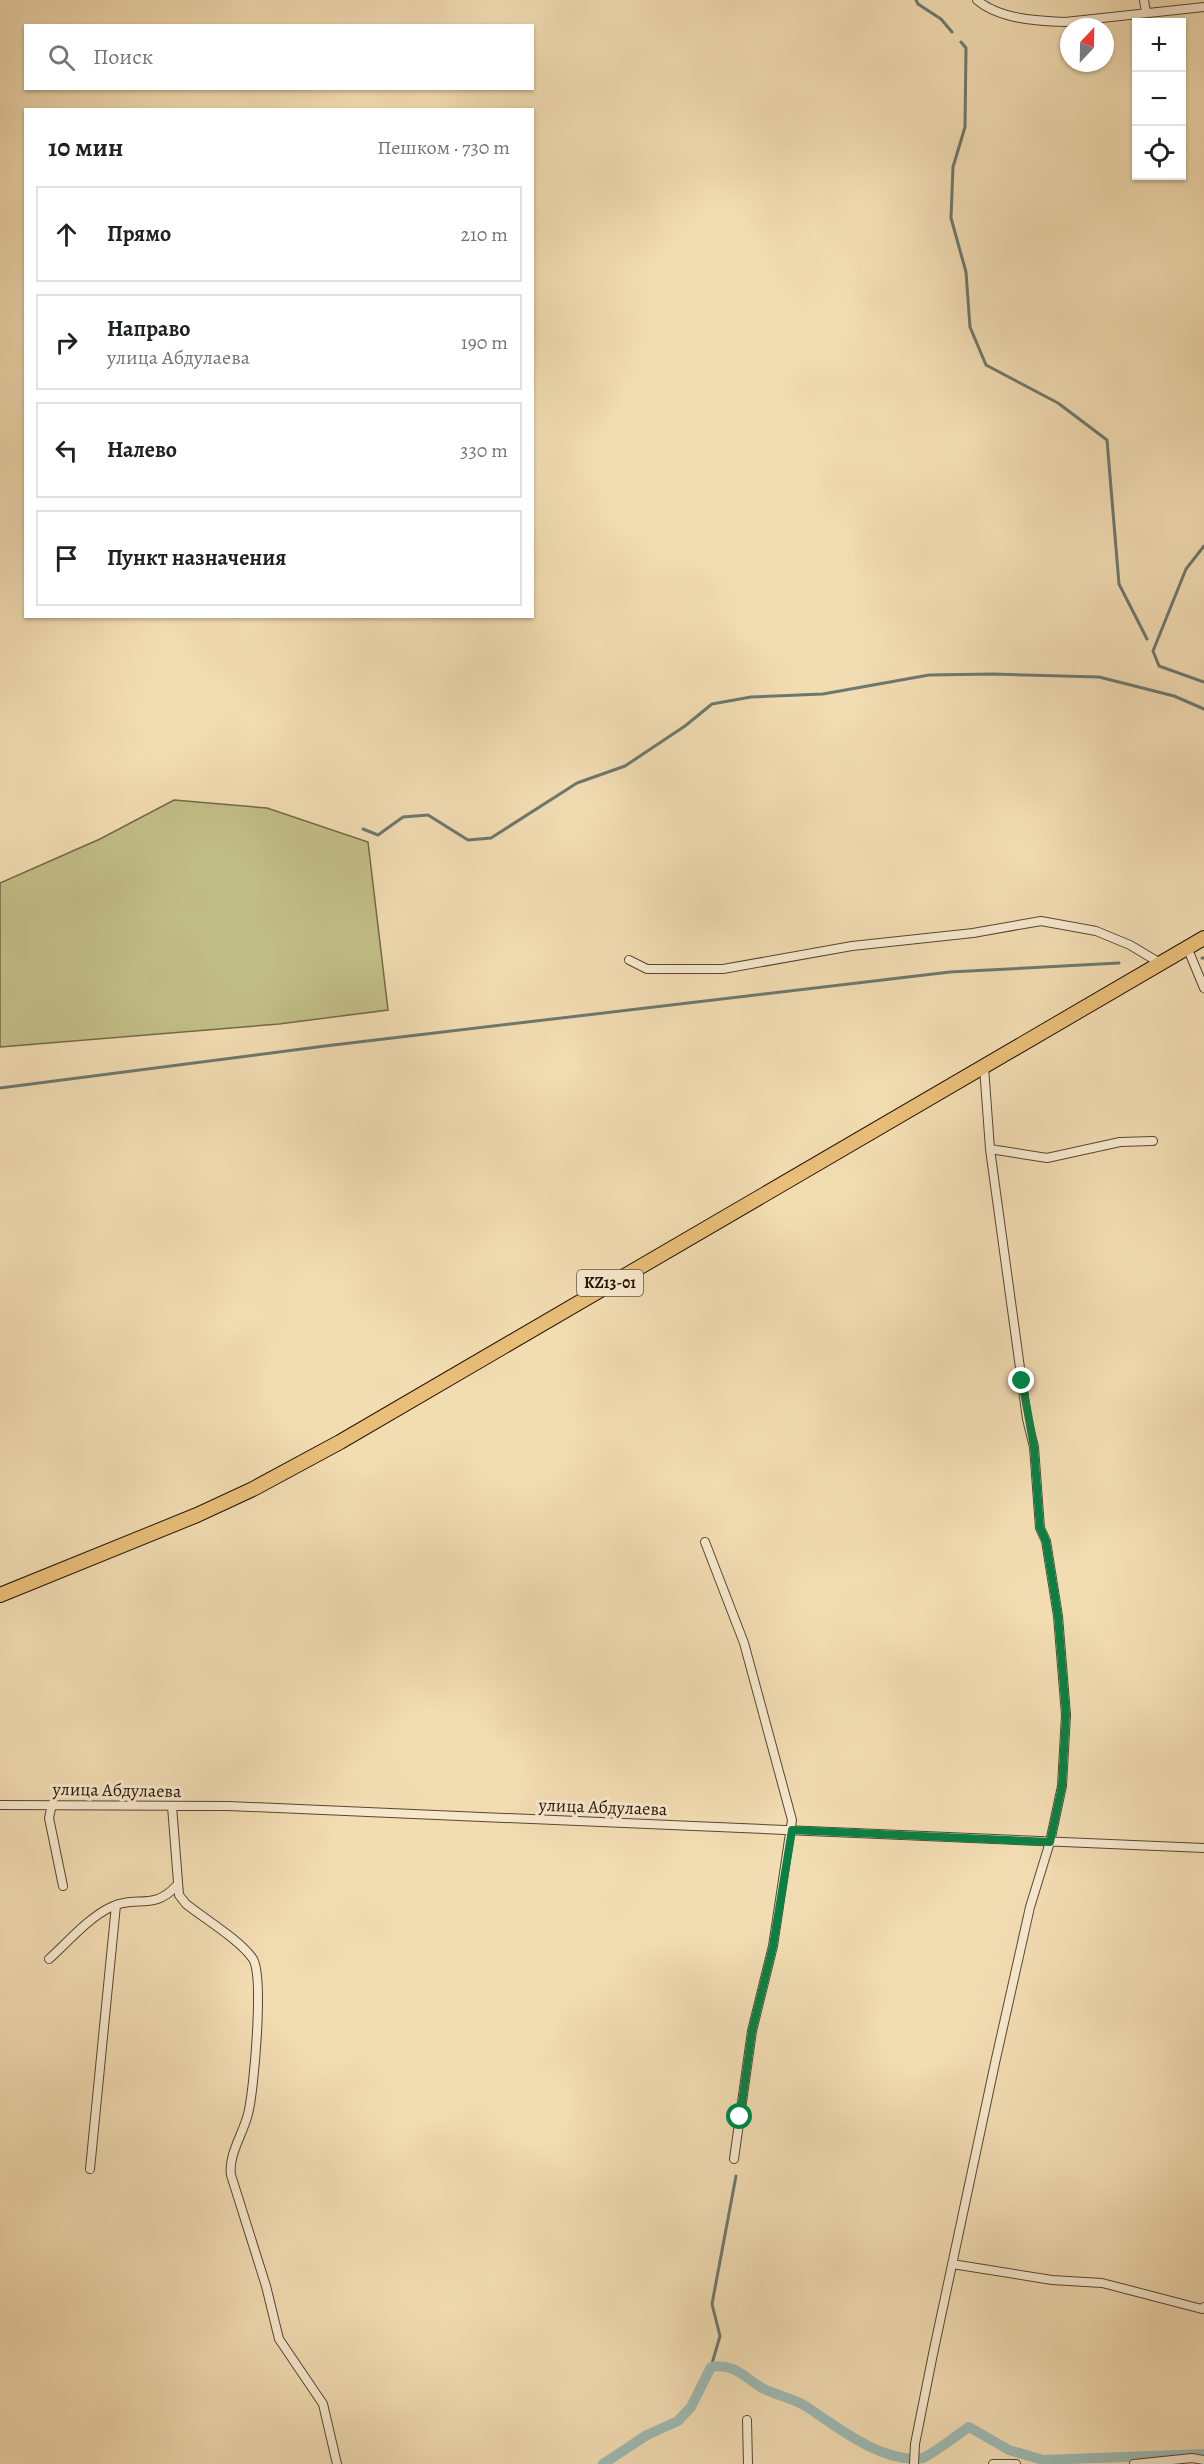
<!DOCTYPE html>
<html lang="ru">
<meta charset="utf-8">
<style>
:root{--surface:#fff;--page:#f6f6f6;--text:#202124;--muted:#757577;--line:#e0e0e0}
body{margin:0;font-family:Alegreya,serif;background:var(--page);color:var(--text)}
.controls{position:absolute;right:18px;top:18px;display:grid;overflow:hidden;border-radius:0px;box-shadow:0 2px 4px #0004}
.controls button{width:54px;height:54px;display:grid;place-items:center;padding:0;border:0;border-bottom:2px solid var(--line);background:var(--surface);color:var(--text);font:30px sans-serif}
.compass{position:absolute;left:1060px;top:18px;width:54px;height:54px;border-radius:50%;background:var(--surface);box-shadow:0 2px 4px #0004;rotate:22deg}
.stop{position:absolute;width:18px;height:18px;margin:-14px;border:4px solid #0b8043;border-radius:50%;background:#fff}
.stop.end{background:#0b8043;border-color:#fff;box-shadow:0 2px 6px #0008}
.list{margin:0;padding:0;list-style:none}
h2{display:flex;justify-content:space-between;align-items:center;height:78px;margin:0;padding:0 24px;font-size:26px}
h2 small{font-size:20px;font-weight:400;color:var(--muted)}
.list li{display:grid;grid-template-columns:39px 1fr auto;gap:18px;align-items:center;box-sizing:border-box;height:96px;margin:0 12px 12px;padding:0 12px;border:2px solid var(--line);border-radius:0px}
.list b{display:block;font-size:22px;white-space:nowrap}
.list p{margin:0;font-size:20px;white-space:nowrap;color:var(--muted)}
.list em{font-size:20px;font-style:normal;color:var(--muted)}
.icon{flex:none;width:33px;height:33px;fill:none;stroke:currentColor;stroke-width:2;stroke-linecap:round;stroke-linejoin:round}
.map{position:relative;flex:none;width:1204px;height:2464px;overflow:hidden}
.search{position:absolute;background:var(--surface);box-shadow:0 2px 4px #0004;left:24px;top:24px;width:510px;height:66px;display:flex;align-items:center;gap:15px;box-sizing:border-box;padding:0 21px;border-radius:0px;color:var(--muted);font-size:22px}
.panel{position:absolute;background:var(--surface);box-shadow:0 2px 4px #0004;left:24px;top:108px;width:510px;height:510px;border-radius:0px}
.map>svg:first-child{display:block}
.green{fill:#c2be87;stroke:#746946;stroke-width:1.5}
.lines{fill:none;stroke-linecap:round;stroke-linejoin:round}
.stream{stroke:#6d786e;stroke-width:3}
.canal{stroke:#9dbab4;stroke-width:10}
.street-casing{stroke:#584631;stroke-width:10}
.highway-casing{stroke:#251406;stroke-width:16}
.street{stroke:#f7e8cd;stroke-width:8}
.highway{stroke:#e9be79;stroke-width:14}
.route{stroke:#0b8043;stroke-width:8}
.labels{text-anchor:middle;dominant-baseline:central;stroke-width:6;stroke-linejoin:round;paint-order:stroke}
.shield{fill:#f7e8cd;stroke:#645442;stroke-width:1.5}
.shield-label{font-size:16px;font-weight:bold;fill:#251406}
.street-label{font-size:18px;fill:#251406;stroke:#f7e8cd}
</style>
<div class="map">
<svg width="1204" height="2464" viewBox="0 0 1204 2464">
<rect width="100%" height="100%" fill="#f2dcb2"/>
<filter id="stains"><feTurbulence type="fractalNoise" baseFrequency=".00333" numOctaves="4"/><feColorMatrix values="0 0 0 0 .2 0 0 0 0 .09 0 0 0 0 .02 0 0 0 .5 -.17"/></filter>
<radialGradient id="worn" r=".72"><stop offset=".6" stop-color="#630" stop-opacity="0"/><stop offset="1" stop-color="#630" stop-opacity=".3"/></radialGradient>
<path class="green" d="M174 800 267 808 368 842 388 1010 279 1024 0 1047V883L100 839Z"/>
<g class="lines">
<path class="stream" d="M916 0 918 4 941 19 952 32
M961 42 966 48 965 127 953 167 951 218 966 272 970 327 986 365 1058 403 1107 440 1119 584 1147 639
M1204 546 1186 569 1153 651 1159 666 1204 682
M363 829 378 835 403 817 428 815 468 840 491 838 577 783 625 766 685 726 712 704 751 697 823 694 929 675 993 674 1099 677 1174 696 1204 709
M1202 958H1204
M0 1088 325 1046 950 972 1119 963
M711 2367 720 2336 712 2304 736 2176"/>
<path class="canal" d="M603 2464 647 2435 678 2421 691 2407 711 2367C736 2363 744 2378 764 2389 778 2396 794 2398 807 2407 837 2427 883 2464 923 2458 939 2450 954 2437 969 2427L1009 2450 1043 2460 1204 2454"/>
<g class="street-casing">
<path id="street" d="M977 0C999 19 1037 21 1065 22L1204 7
M1144 0 1146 12
M1187 947 1204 988
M629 960 647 969H723L852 946 973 933 1041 921 1096 931 1130 945 1160 963
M990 1149 1047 1158 1120 1142 1153 1141
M705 1542 744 1643 792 1820 773 1946 752 2031 734 2159
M52 1804 49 1818 63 1886
M0 1805 228 1806 1204 1848
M172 1806 179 1895 186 1904C205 1919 240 1940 253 1959 264 1977 254 2091 248 2114 243 2134 228 2155 231 2175L266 2286 279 2339 323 2404 337 2464
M49 1959C68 1942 88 1918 111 1907 135 1895 154 1911 176 1886
M90 2169 116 1905
M952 2264 1052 2280 1102 2283 1202 2309 1204 2307
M747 2420 748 2464
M914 2464 915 2444 933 2354 995 2063 1030 1907 1050 1842 1062 1786 1066 1715 1058 1616 1046 1541 1040 1528 1034 1447 1027 1419 990 1149 984 1067
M993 2464H1016
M1134 2464 1192 2458 1204 2460"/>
</g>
<g class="highway-casing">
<path id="highway" d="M0 1595 197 1515 253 1489 340 1442 1204 938"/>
</g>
<use href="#street" class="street"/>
<use href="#highway" class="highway"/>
</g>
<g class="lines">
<path class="route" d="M740 2117 752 2031 773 1946 792 1830 1050 1842 1062 1786 1066 1714 1058 1616 1046 1541 1040 1528 1034 1447 1022 1381"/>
</g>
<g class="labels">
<rect class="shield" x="577" y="1270" width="66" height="26" rx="4.5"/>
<g class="shield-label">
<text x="610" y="1283">KZ13-01</text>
</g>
<g class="street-label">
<text transform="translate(117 1790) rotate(1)">улица Абдулаева</text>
<text transform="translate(603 1807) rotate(2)">улица Абдулаева</text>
</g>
</g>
<rect width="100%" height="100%" filter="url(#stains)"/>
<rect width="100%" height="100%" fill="url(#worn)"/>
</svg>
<div class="controls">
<button>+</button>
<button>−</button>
<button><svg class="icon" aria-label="locate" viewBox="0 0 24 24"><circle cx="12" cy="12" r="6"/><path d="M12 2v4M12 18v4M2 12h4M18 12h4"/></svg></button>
</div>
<svg class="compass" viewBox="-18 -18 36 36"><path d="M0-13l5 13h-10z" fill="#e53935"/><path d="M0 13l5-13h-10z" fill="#757577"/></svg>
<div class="stop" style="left:740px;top:2117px"></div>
<div class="stop end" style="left:1022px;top:1381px"></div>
<div class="search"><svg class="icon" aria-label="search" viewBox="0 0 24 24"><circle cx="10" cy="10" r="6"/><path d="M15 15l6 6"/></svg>Поиск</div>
<section class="panel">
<h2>10 мин<small>Пешком · 730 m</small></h2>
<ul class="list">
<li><svg class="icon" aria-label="ahead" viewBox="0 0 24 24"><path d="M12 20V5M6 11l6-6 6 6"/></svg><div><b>Прямо</b></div><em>210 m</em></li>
<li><svg class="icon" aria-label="right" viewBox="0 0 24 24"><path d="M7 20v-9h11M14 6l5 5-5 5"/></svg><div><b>Направо</b><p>улица Абдулаева</p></div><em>190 m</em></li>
<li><svg class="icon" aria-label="left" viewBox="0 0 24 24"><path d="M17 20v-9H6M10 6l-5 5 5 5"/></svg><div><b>Налево</b></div><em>330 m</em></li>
<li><svg class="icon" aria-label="arrive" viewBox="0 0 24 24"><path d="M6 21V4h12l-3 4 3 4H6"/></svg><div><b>Пункт назначения</b></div></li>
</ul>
</section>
</div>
